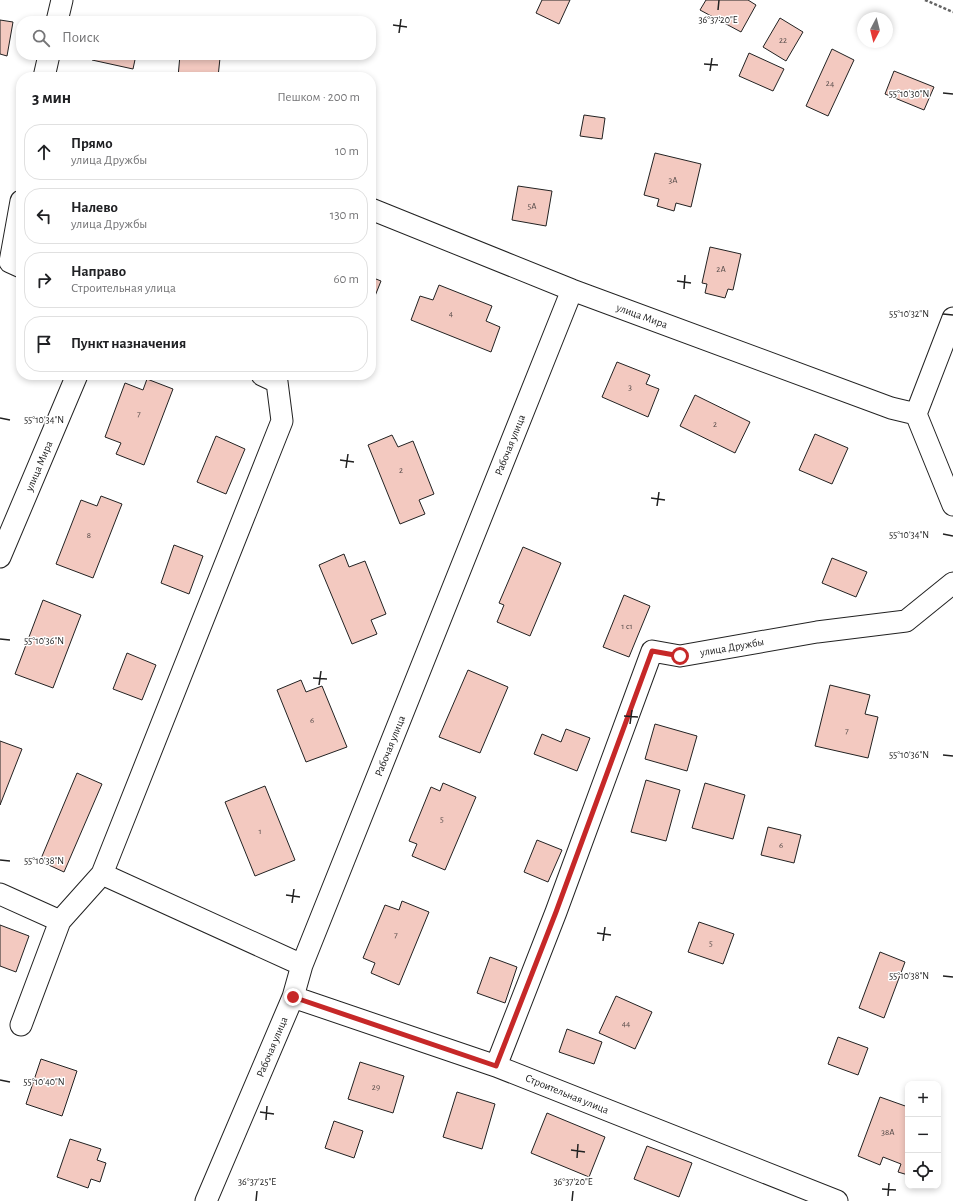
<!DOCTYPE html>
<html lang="ru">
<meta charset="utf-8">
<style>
:root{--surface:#fff;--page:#f6f6f6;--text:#202124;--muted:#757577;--line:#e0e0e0}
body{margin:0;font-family:"Alegreya Sans",sans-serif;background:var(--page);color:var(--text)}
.controls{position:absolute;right:12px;bottom:12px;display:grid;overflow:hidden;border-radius:8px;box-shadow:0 2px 6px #0003}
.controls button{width:36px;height:36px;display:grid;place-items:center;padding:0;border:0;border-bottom:1px solid var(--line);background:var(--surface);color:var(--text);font:20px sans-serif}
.compass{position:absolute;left:857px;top:12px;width:36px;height:36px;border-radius:50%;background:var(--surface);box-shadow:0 2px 6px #0003;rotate:187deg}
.stop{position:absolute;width:12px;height:12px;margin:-9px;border:3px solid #c62828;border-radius:50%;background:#fff}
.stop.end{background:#c62828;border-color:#fff;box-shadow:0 1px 4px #0008}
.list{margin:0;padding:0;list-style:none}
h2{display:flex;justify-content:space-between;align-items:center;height:52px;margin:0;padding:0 16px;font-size:17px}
h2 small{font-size:13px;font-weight:400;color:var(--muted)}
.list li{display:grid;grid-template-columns:26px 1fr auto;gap:12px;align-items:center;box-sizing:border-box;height:56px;margin:0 8px 8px;padding:0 8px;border:1px solid var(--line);border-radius:16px}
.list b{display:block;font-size:15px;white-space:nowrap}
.list p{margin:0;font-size:13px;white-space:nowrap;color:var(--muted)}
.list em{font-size:13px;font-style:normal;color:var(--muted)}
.icon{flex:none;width:22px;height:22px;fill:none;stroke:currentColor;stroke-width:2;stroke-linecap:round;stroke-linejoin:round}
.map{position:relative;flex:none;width:953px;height:1201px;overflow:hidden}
.search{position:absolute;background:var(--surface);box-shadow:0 2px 6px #0003;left:16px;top:16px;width:360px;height:44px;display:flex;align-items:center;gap:10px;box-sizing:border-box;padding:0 14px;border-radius:16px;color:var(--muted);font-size:15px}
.panel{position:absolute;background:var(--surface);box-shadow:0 2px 6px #0003;left:16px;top:72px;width:360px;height:308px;border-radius:16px}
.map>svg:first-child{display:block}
.building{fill:#f3c9c0;stroke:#222}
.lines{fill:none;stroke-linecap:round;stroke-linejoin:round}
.minor-casing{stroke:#222;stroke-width:23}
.path{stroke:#646464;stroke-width:2.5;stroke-dasharray:3 2;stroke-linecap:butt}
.minor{stroke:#fff;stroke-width:21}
.route{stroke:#c62828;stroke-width:5}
.ticks{fill:none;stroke:#222;stroke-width:1.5}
.labels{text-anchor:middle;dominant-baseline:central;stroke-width:3;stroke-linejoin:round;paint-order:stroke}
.number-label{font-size:9px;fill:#564c4a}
.street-label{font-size:11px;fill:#222;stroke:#fff}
.ticks-label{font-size:10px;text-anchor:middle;fill:#222;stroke:#fff;stroke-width:3;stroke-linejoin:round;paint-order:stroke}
</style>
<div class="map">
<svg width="953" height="1201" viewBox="0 0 953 1201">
<rect width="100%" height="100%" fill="#fff"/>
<path class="building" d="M542 0H570L559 24 536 13Z
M706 0H748L756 5 741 32 700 10Z
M780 18 803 32 786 61 763 47Z
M0 20 13 22 7 56 0 54Z
M832 49 854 60 828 116 806 106Z
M749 53 784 69 773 91 739 76Z
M93 55H136L133 69 92 60Z
M180 55 220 58 218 77H178Z
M894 71 934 87 924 110 885 94Z
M584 115 605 118 602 139 580 136Z
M655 153 701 164 691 207 676 203 674 211 657 206 659 199 644 195Z
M518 186 552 191 546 226 512 220Z
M710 247 741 254 733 290 728 289 725 298 705 293 707 284 702 283Z
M371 277 381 281 371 306Z
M439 285 492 306 486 321 500 327 491 352 411 320 420 296 433 300Z
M617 362 650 375 646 384 659 389 648 417 602 397Z
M147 379 173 389 144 465 116 454 121 443 105 437 125 383 143 390Z
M695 395 750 422 735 453 680 426Z
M815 434 848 448 832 484 799 470Z
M392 435 398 447 413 441 434 494 419 500 425 514 400 524 368 445Z
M216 436 245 449 226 494 197 482Z
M101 496 122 504 93 578 56 564 81 500 97 506Z
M174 545 203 556 189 594 161 583Z
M523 547 561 563 530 636 497 622 504 605 499 603Z
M344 554 349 567 365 561 386 614 371 620 377 634 352 644 319 565Z
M832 558 867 572 856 597 822 583Z
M624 595 650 606 629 657 603 647Z
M43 600 81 615 53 688 15 674Z
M127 653 156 665 142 700 113 689Z
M468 670 508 687 480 753 439 737Z
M301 680 306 692 322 686 347 747 306 762 277 690Z
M830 685 870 695 865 714 878 717 868 758 815 746Z
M655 724 697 736 687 771 645 759Z
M566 729 590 738 577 771 534 754 542 734 561 742Z
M0 741 22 749 0 805Z
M77 773 102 784 64 872 40 861Z
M646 780 680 790 666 841 631 832Z
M443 783 476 797 445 870 412 856 417 844 409 841 431 787 440 791Z
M705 783 745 795 733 839 692 828Z
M265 786 295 860 255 876 225 802Z
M768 827 801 835 794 863 761 855Z
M537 840 562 850 548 882 524 872Z
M402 901 429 912 399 985 371 973 375 963 363 958 385 905 399 910Z
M699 922 734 934 723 964 688 952Z
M0 925 29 936 16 972 0 966Z
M880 952 905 962 884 1018 859 1008Z
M490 957 517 967 505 1003 477 993Z
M616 996 652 1012 635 1049 599 1033Z
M567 1029 602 1042 594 1064 559 1052Z
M838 1037 868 1048 858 1075 828 1064Z
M41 1059 77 1071 62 1116 26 1104Z
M360 1062 404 1076 393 1113 348 1099Z
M457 1092 495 1104 482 1149 443 1137Z
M880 1097 908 1107V1175L898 1172 901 1164 883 1157 880 1165 858 1156Z
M547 1113 605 1137 589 1177 531 1153Z
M334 1121 363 1131 354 1158 325 1148Z
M70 1139 101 1149 97 1160 106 1163 100 1182 91 1179 88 1188 57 1177Z
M647 1146 692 1163 679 1197 634 1179Z"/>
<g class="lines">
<g class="minor-casing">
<path id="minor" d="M57 21 62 0
M44 77 49 55
M21 201 10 262 21 267
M371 209 572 290 891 408 916 414
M953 318 916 414 953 505
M0 557 77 375
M102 874 302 965
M0 894 60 921
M293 997 496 1066 837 1201
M21 1025 60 921 102 874 282 421 277 382 262 375
M496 1066 556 912 652 651 680 656 817 632 906 621 953 583
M206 1201 293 997 302 965 572 290"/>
</g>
<path class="path" d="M925 0 953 12"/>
<use href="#minor" class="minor"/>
</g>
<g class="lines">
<path class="route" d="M293 997 496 1066 556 912 652 651 680 656"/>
</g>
<path class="ticks" d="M718 10 719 0M393 25 407 27M399 33 401 19M704 64 718 65M710 71 712 58M943 93 953 94M677 281 691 283M684 289 685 275M943 314 953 315M0 418 10 420M340 460 354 462M346 468 348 454M651 498 665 500M657 506 659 492M943 534 953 536M0 639 10 640M313 678 327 679M319 685 321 671M624 716 638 717M630 724 632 710M943 755 953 756M0 860 10 861M286 895 300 897M292 903 294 889M597 933 611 935M603 941 605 927M943 976 953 977M0 1080 10 1082M260 1112 274 1114M266 1120 267 1106M571 1150 585 1152M577 1158 578 1144M882 1189 896 1190M888 1196 889 1183M256 1201 257 1191M572 1201 573 1191"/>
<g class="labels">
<g class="number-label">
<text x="783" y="40">22</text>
<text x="830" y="83">24</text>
<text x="673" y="180">3А</text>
<text x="532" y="206">5А</text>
<text x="721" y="269">2А</text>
<text x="451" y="313">4</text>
<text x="630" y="387">3</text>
<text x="139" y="414">7</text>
<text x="715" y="424">2</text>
<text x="401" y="470">2</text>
<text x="89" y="535">8</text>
<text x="627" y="626">1 с1</text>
<text x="312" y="720">6</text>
<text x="847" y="731">7</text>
<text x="442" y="819">5</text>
<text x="260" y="831">1</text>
<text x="781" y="845">6</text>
<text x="396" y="935">7</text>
<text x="711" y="943">5</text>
<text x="626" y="1023">44</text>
<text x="376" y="1087">29</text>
<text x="888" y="1132">38А</text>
</g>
<g class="street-label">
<text transform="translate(642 316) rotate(20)">улица Мира</text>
<text transform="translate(510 445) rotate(-68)">Рабочая улица</text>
<text transform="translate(39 466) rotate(-67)">улица Мира</text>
<text transform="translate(732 647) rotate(-10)">улица Дружбы</text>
<text transform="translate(390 746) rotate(-68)">Рабочая улица</text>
<text transform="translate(272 1047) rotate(-67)">Рабочая улица</text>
<text transform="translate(567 1094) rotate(22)">Строительная улица</text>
</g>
</g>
<g class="ticks-label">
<text x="718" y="23">36°37'20"E</text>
<text x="909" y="97">55°10'30"N</text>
<text x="909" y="317">55°10'32"N</text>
<text x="44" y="423">55°10'34"N</text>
<text x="909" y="538">55°10'34"N</text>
<text x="44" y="644">55°10'36"N</text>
<text x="909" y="758">55°10'36"N</text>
<text x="44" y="864">55°10'38"N</text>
<text x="909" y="979">55°10'38"N</text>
<text x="44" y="1085">55°10'40"N</text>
<text x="257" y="1185">36°37'25"E</text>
<text x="573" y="1185">36°37'20"E</text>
</g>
</svg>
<div class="controls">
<button>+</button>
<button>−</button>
<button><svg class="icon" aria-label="locate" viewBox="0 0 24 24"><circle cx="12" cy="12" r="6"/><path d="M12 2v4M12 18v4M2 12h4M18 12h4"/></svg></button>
</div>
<svg class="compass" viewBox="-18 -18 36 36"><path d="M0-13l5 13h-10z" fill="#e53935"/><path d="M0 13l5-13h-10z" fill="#757577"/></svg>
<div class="stop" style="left:680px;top:656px"></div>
<div class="stop end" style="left:293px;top:997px"></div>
<div class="search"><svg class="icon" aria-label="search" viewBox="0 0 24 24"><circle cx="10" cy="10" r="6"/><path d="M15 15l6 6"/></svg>Поиск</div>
<section class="panel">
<h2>3 мин<small>Пешком · 200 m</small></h2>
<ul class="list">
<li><svg class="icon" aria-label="ahead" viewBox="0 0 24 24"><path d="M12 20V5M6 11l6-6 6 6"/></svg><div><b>Прямо</b><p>улица Дружбы</p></div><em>10 m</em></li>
<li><svg class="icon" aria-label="left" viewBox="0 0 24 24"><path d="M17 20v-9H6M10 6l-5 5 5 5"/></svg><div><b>Налево</b><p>улица Дружбы</p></div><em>130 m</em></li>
<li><svg class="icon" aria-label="right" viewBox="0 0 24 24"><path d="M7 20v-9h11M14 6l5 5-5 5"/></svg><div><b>Направо</b><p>Строительная улица</p></div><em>60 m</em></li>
<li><svg class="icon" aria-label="arrive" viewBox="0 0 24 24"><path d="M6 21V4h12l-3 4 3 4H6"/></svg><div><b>Пункт назначения</b></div></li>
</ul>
</section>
</div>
